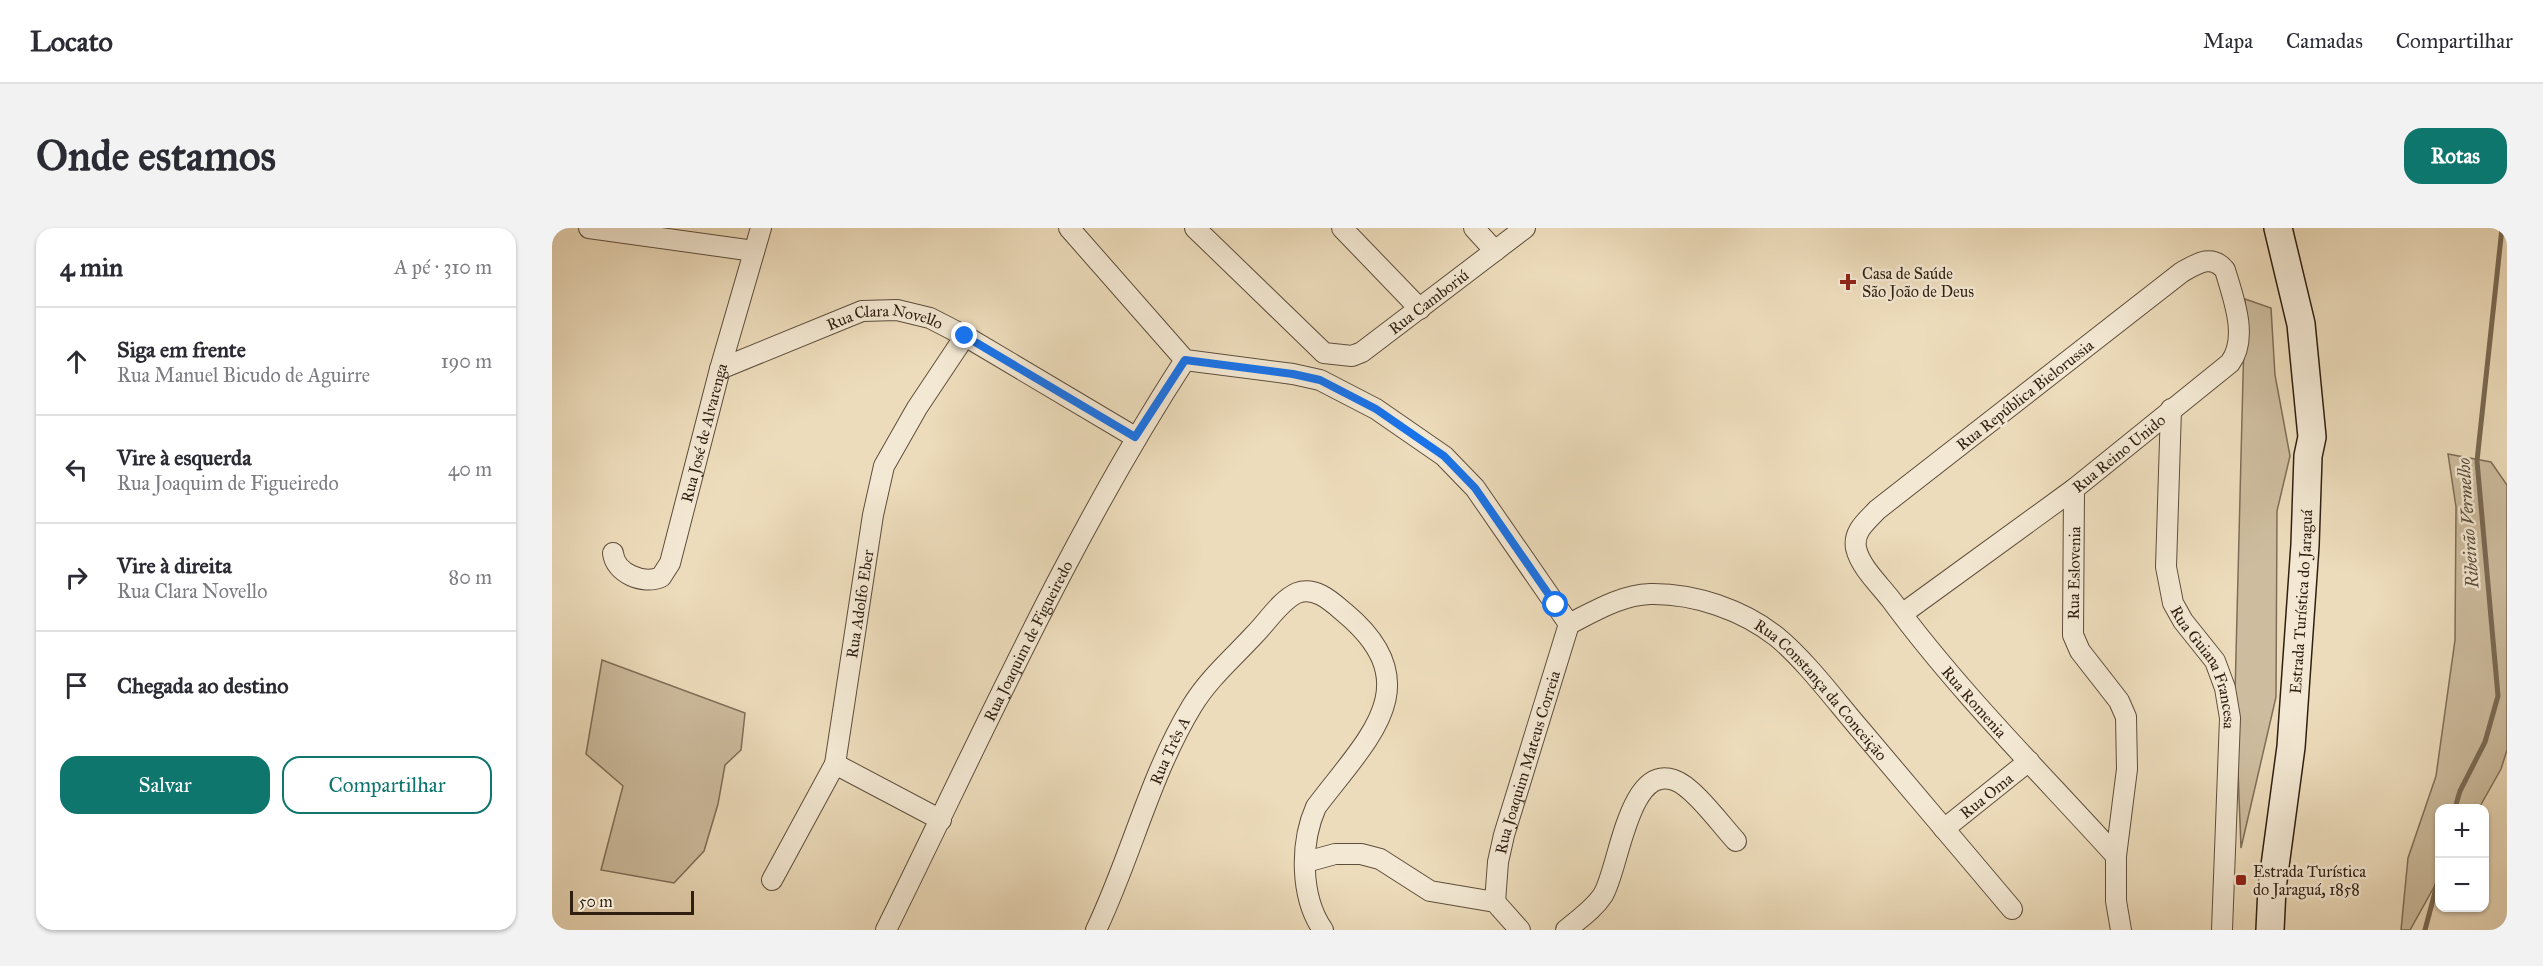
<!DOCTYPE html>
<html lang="pt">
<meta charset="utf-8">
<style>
:root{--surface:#fff;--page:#f2f2f3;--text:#2b2b33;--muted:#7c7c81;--line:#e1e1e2;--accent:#0f766e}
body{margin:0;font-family:"IM FELL Great Primer",serif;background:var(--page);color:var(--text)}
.controls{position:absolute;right:18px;bottom:18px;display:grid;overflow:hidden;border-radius:12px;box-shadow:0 2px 4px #0004}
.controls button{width:54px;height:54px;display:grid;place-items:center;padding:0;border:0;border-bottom:2px solid var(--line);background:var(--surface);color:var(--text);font:30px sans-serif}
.scale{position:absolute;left:18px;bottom:15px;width:124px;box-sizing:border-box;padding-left:6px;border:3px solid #2f1f11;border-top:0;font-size:16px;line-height:21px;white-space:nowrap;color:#2f1f11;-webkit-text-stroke:4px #f3e8d3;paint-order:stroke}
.stop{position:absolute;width:18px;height:18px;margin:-14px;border:4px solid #1a73e8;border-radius:50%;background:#fff}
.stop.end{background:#1a73e8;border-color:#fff;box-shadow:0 2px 6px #0008}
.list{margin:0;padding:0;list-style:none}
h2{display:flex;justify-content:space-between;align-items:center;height:78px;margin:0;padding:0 24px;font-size:26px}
h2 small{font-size:20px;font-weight:400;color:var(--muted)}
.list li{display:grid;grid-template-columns:39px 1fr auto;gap:18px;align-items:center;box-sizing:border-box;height:108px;padding:0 24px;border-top:2px solid var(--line)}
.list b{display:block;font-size:22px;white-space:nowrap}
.list p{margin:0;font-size:20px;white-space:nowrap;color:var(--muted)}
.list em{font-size:20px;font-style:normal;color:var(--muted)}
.actions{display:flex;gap:12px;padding:18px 24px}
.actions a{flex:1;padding:14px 0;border:2px solid var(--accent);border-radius:18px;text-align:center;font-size:21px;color:var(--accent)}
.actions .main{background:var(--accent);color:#fff}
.icon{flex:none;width:33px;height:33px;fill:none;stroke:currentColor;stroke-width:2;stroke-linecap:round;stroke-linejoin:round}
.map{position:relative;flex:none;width:1955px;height:702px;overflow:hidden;border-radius:18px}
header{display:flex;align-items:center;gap:36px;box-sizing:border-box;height:84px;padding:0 30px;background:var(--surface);border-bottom:2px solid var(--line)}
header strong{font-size:28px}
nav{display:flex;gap:33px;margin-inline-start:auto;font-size:21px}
.intro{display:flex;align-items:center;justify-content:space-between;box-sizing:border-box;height:144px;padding:0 36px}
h1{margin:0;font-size:42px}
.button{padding:15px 27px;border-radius:18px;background:var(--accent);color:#fff;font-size:21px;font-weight:700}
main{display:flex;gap:36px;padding:0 36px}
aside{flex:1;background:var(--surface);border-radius:18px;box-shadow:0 2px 4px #0004}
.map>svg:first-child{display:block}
.green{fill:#cdbc9e;stroke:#7e6e58;stroke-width:1.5}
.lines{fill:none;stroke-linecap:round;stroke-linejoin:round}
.stream{stroke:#7a6a54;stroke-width:5}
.minor-casing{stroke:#5e4e3c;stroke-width:22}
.secondary-casing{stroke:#2f1f11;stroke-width:30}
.minor{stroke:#f3e8d3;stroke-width:20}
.secondary{stroke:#f3e8d3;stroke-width:27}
.route{stroke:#1a73e8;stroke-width:8}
.poi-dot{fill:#8f2418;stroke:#f3e8d3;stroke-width:2}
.labels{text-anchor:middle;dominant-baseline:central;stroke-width:5;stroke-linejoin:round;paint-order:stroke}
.poi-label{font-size:16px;fill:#2f1f11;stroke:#f3e8d3;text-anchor:start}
.street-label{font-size:16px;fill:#2f1f11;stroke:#f3e8d3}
.water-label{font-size:18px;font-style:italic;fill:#5b4b38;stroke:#f3e8d3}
</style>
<header>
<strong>Locato</strong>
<nav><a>Mapa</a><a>Camadas</a><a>Compartilhar</a></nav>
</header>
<div class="intro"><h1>Onde estamos</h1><a class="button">Rotas</a></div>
<main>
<aside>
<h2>4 min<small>A pé · 310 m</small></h2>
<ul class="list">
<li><svg class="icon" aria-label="ahead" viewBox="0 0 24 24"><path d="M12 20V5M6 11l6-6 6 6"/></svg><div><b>Siga em frente</b><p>Rua Manuel Bicudo de Aguirre</p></div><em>190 m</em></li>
<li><svg class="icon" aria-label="left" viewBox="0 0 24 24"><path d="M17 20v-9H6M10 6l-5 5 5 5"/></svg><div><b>Vire à esquerda</b><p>Rua Joaquim de Figueiredo</p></div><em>40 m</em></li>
<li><svg class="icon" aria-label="right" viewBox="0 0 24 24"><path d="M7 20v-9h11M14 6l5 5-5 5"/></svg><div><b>Vire à direita</b><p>Rua Clara Novello</p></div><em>80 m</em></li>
<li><svg class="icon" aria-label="arrive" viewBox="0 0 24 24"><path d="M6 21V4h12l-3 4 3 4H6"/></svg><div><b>Chegada ao destino</b></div></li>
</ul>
<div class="actions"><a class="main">Salvar</a><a>Compartilhar</a></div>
</aside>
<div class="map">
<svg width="1955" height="702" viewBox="0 0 1955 702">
<rect width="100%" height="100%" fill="#eddcbb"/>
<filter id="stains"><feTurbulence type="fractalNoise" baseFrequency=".00333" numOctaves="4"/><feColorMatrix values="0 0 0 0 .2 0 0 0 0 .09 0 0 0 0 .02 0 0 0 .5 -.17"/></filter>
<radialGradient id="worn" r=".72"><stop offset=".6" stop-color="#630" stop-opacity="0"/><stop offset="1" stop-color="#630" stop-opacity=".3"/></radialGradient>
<path class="green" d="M1693 71 1719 80 1723 147 1738 228 1725 283 1724 469 1689 620 1683 466Z
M1896 226 1939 234 1955 257V522L1949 541 1927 580H1888L1887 650 1858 702H1849L1856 630 1884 548 1903 412 1904 279Z
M50 432 193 485 189 522 173 537 166 576 152 623 122 655 49 642 71 558 34 526Z"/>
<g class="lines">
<path class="stream" d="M1903 580 1908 563 1933 514 1946 468 1925 233 1950 0
M1873 702 1888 645"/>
<g class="minor-casing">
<g id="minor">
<path d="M37 0 202 23"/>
<path d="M517 0 633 132 741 146 768 152 824 181 892 228 923 260 1017 396"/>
<path id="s1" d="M643 0 772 125 800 128 810 124 973 0"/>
<path d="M790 0 868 81"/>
<path d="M922 0 943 23"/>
<path id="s2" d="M168 141 310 83 345 82 378 90 413 108 583 209"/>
<path id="s3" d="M1619 181 1614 339 1621 375 1631 393 1663 433 1673 460 1678 490 1670 702"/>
<path d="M1522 261 1521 407 1528 423 1567 473 1574 489 1575 541 1564 628V673L1569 702"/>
<path id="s4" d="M61 325C63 345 91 357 109 349L118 335 168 141 209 0"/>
<path id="s5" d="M1350 386 1522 261 1678 135C1697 110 1681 69 1673 42 1660 26 1646 35 1630 44L1325 282C1315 293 1301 303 1304 320 1308 339 1328 357 1340 373 1407 464 1488 544 1564 628"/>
<path id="s6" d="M1017 396C1043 383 1069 367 1098 366 1142 365 1191 382 1225 409 1253 432 1283 472 1307 500 1358 560 1409 621 1460 681"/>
<path d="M283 536 389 592"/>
<path id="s7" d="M1392 601 1477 533"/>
<path d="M754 634 783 626H809L828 631 878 663 943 674 968 702"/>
<path id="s8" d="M220 652 283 536 321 287 332 238 365 180 413 108"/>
<path id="s9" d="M943 674 946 634 952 607 1017 396"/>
<path id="s10" d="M334 702C429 510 516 312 633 132"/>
<path id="s11" d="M544 702C579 629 598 547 640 478 657 450 682 429 703 406 715 394 729 372 745 365 764 358 780 374 793 385 879 457 815 511 764 579 748 615 748 669 771 702"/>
<path d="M1014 702C1027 691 1042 681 1051 667 1067 641 1076 536 1122 552 1141 558 1170 598 1184 613"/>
</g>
</g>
<g class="secondary-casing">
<g id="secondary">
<path id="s12" d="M1718 702 1720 660 1739 519 1753 317 1756 228 1760 209 1749 96 1726 0"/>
</g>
</g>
<use href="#minor" class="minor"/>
<use href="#secondary" class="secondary"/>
</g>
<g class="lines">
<path class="route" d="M413 108 583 209 633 132 741 146 768 152 824 181 892 228 923 260 1004 377"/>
</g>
<g class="poi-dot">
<path d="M1293 45h6v6h6v6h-6v6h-6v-6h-6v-6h6z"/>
<rect x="1683" y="646" width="12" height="12" rx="3"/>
</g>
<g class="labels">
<g class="poi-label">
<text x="1310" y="45">Casa de Saúde<tspan x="1310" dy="18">São João de Deus</tspan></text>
<text x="1701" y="643">Estrada Turística<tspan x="1701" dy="18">do Jaraguá, 1858</tspan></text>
</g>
<g class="street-label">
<text stroke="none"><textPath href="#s1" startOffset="302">Rua Camboriú</textPath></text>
<text stroke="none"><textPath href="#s2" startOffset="176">Rua Clara Novello</textPath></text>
<text transform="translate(1473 167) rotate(-38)">Rua República Bielorussia</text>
<text stroke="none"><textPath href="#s4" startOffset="212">Rua José de Alvarenga</textPath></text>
<text stroke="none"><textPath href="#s5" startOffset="270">Rua Reino Unido</textPath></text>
<text transform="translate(1522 345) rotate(-89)">Rua Eslovenia</text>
<text stroke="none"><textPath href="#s12" startOffset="330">Estrada Turística do Jaraguá</textPath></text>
<text stroke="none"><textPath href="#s8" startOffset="294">Rua Adolfo Eber</textPath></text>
<text stroke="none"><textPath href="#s10" startOffset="322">Rua Joaquim de Figueiredo</textPath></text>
<text stroke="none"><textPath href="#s3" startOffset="268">Rua Guiana Francesa</textPath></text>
<text stroke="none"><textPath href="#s6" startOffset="292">Rua Constança da Conceição</textPath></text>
<text stroke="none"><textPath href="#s5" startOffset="1185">Rua Romenia</textPath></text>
<text stroke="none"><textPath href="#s11" startOffset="194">Rua Três A</textPath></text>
<text stroke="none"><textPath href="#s9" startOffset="144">Rua Joaquim Mateus Correia</textPath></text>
<text stroke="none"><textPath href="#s7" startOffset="54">Rua Oma</textPath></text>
</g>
<g class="water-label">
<text transform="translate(1916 295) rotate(-94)">Ribeirão Vermelho</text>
</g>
</g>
<rect width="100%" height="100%" filter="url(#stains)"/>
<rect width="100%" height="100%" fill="url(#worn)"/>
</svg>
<div class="controls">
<button>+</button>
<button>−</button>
</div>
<div class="scale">50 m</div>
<div class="stop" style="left:1004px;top:377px"></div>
<div class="stop end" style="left:413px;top:108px"></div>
</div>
</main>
